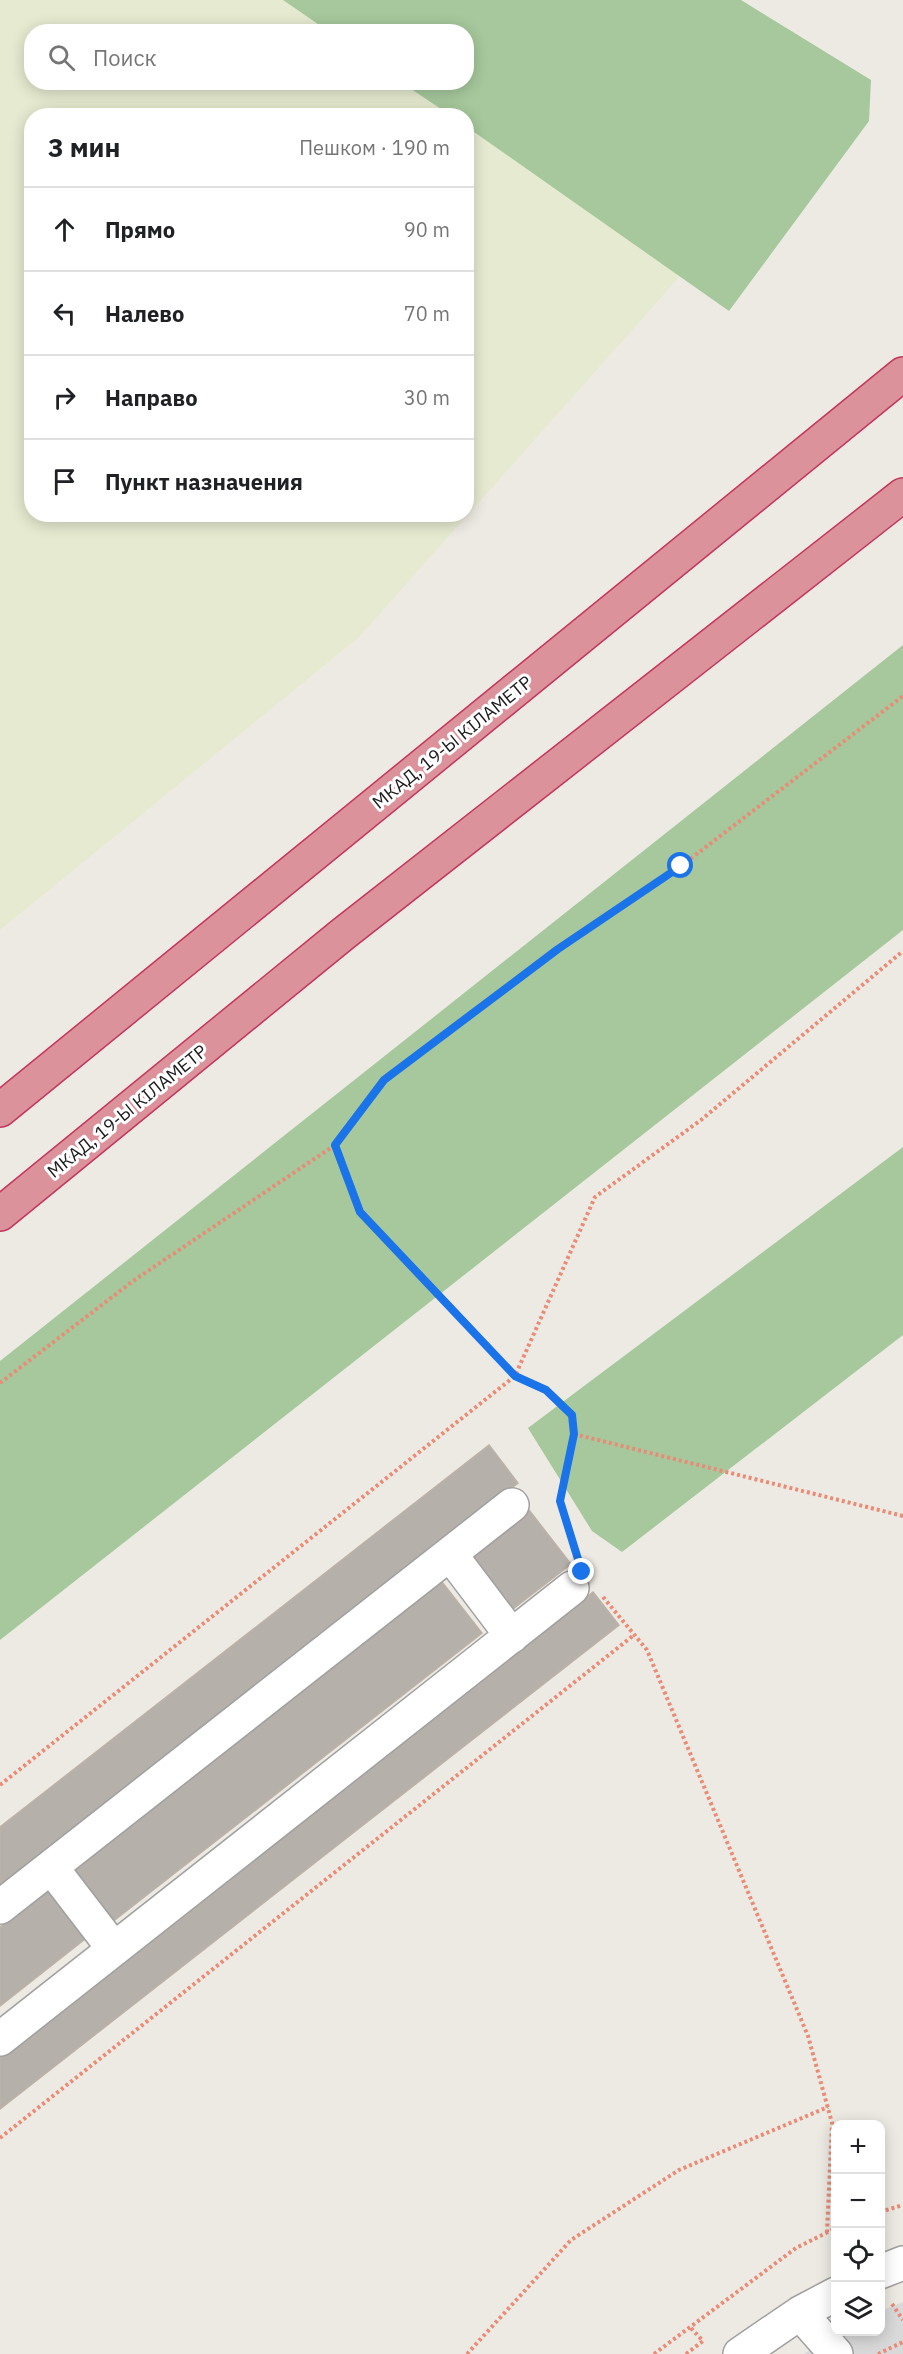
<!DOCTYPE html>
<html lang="ru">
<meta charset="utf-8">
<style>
:root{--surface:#fff;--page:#f2f2f2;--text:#202124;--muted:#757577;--line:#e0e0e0}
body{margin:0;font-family:"IBM Plex Sans",sans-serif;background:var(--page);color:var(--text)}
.controls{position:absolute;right:18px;bottom:18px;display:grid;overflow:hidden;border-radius:12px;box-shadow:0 3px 15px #0003}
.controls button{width:54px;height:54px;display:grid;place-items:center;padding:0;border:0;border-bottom:2px solid var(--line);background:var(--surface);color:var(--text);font:30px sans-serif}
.stop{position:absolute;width:18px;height:18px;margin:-14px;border:4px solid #1a73e8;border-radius:50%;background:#fff}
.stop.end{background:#1a73e8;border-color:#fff;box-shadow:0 2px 6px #0008}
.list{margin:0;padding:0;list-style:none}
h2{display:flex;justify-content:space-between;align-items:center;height:78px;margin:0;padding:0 24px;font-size:26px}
h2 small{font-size:20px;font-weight:400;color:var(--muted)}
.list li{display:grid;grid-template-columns:39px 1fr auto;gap:18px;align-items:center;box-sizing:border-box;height:84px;padding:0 24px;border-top:2px solid var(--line)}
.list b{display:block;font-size:22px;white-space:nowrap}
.list em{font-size:20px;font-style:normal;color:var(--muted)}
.icon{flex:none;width:33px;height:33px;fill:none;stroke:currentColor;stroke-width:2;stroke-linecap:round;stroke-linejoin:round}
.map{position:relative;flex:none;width:903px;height:2354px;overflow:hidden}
.search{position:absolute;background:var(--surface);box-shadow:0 3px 15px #0003;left:24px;top:24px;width:450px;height:66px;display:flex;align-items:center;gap:15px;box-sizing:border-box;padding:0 21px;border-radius:24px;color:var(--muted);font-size:22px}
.panel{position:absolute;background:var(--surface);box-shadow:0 3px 15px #0003;left:24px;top:108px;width:450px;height:414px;border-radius:24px}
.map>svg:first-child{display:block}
.residential{fill:#dad9d9}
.farmland{fill:#e6ead0}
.forest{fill:#a6c89c}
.building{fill:#b5b0a9;stroke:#bdb2a7;stroke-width:1.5}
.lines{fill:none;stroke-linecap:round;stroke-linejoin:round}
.minor-casing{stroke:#a0a0a0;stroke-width:36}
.highway-casing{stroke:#c4365c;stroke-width:36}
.path{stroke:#ea8b76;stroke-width:4;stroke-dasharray:3 3;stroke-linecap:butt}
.minor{stroke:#fff;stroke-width:33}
.highway{stroke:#dc929b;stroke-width:33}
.route{stroke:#1a73e8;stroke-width:8}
.labels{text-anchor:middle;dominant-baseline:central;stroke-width:6;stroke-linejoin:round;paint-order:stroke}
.street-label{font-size:18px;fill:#1c1c1c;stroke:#fff}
</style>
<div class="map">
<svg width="903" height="2354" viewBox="0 0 903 2354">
<rect width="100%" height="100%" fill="#edeae3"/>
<path class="residential" d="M903 2302V2354H804L838 2332H880L881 2311Z"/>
<path class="farmland" d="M0 0H283L328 31 32 32V82L402 83 450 115 32 116V514H466L467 127 681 275 359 637 0 930Z"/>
<path class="forest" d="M283 0H741L871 80 869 121 729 311 467 127 466 116 450 115 402 83 466 82V32L328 31Z
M903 645V930L0 1640V1361Z
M903 1147V1335L622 1552 592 1531 528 1428Z"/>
<path class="building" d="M489 1445 518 1483 0 1888V1827Z
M529 1510 571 1564 513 1609 471 1556Z
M442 1582 482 1633 111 1923 71 1872Z
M593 1592 619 1625 0 2109V2056Z
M51 1888 89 1936 0 2006V1927Z"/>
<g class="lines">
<g class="minor-casing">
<path id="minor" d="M450 1554 512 1636
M51 1867 114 1949
M0 1907 512 1505
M0 2039 572 1588
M880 2272 903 2263
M800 2313 836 2354
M740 2354 800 2313 836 2294"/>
</g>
<g class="highway-casing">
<path id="highway" d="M0 1110 903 374
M0 1214 343 934 903 495"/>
</g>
<path class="path" d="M0 1383 133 1281 335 1145
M574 1434 903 1516
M577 1556 560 1501 574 1434 572 1415 546 1390 515 1376 360 1212 335 1145 384 1080 558 949 681 866 903 696
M603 1597 647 1650 808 2036 832 2123 827 2232
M0 1785 515 1376 595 1197 701 1120 903 951
M0 2138 634 1635
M880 2212 903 2205
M892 2304 903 2320
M467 2354 571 2240 679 2170 828 2107
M654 2354 796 2248 836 2228
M686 2354 703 2341 689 2326
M878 2354 903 2342"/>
<use href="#minor" class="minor"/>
<use href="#highway" class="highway"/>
</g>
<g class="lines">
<path class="route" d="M582 1572 560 1501 574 1434 572 1415 546 1390 515 1376 360 1212 335 1145 384 1080 558 949 681 866"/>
</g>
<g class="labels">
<g class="street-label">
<text transform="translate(452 742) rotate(-39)">МКАД, 19-Ы КІЛАМЕТР</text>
<text transform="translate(127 1111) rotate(-39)">МКАД, 19-Ы КІЛАМЕТР</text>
</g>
</g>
</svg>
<div class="controls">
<button>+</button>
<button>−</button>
<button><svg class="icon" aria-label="locate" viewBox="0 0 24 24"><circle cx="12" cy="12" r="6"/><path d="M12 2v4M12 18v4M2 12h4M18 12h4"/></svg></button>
<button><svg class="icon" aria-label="layers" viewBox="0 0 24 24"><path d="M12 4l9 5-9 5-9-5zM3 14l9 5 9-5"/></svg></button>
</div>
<div class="stop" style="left:681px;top:866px"></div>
<div class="stop end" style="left:582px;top:1572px"></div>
<div class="search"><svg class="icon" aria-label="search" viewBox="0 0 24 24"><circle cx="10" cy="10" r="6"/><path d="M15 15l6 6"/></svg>Поиск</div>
<section class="panel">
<h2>3 мин<small>Пешком · 190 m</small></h2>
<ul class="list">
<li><svg class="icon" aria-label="ahead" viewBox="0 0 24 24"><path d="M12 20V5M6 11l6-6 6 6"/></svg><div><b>Прямо</b></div><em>90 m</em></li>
<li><svg class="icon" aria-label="left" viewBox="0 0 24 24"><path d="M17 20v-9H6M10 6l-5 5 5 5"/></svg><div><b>Налево</b></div><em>70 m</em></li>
<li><svg class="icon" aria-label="right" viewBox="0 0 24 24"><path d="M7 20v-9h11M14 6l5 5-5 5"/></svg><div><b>Направо</b></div><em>30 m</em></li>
<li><svg class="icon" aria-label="arrive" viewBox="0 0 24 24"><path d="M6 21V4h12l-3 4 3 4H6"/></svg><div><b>Пункт назначения</b></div></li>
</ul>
</section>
</div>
